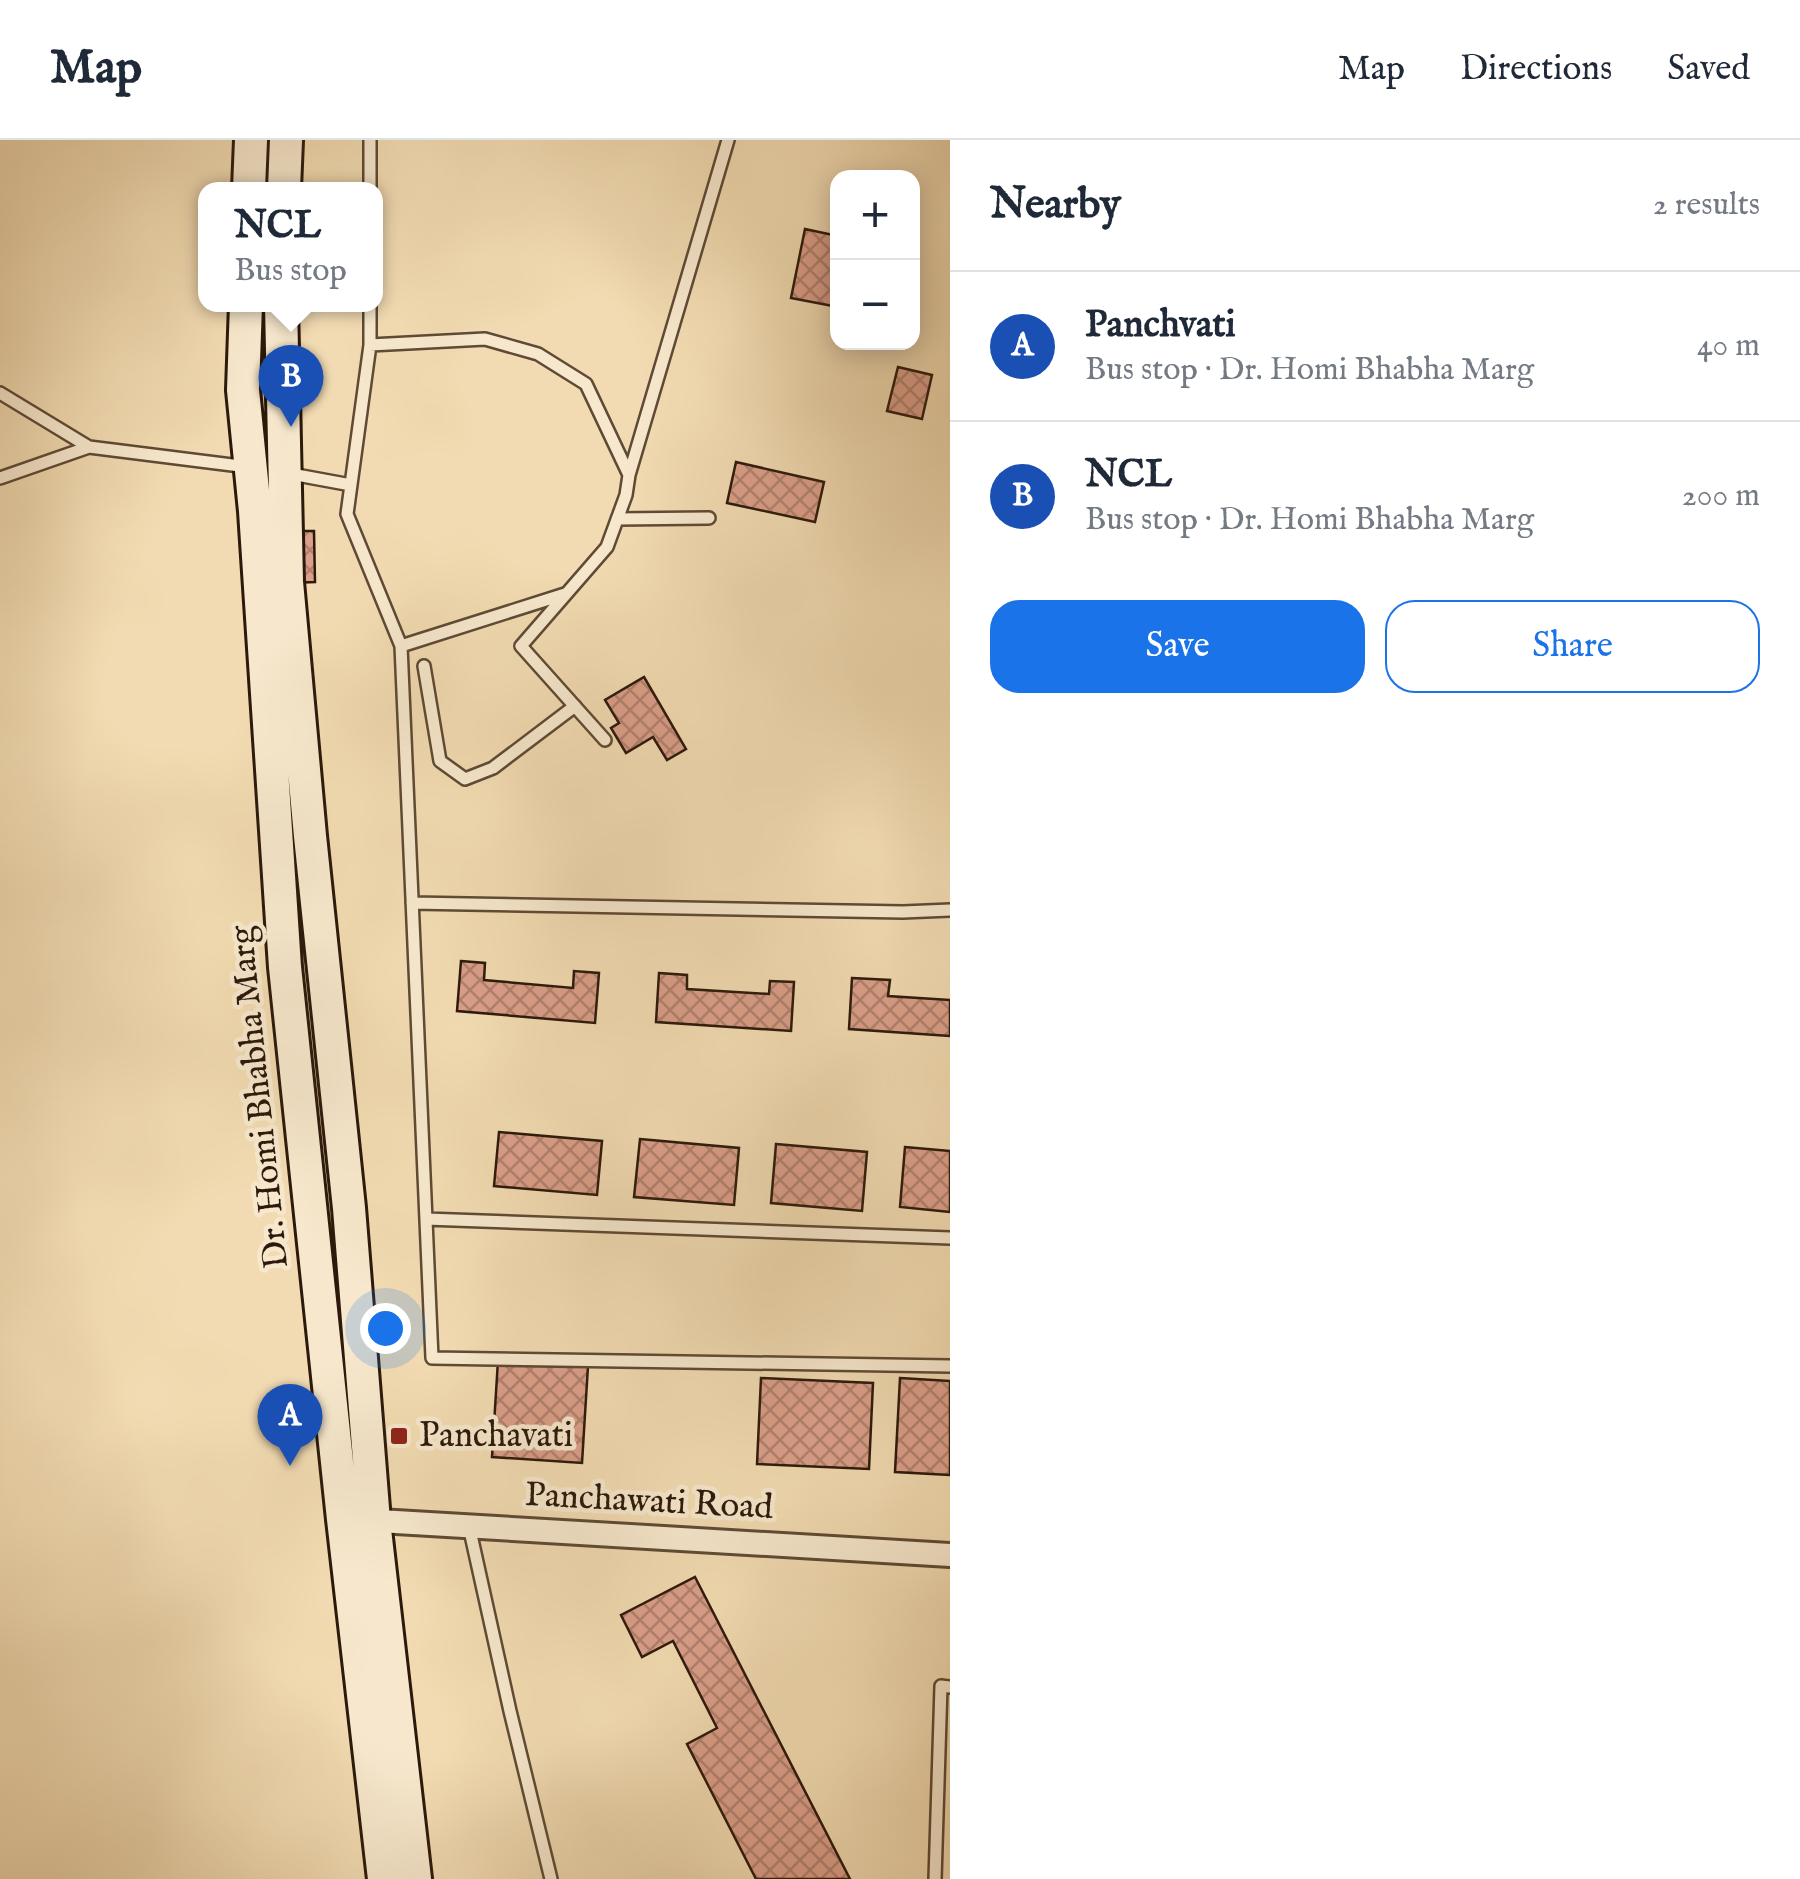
<!DOCTYPE html>
<meta charset="utf-8">
<style>
:root{--surface:#fff;--page:#f2f2f3;--text:#1f2937;--muted:#747a83;--line:#e0e1e3;--accent:#1a73e8}
body{margin:0;font-family:"IM FELL English",serif;background:var(--page);color:var(--text)}
.controls{position:absolute;right:30px;top:30px;display:grid;overflow:hidden;border-radius:20px;box-shadow:0 5px 25px #0003}
.controls button{width:90px;height:90px;display:grid;place-items:center;padding:0;border:0;border-bottom:2px solid var(--line);background:var(--surface);color:var(--text);font:50px sans-serif}
.you{position:absolute;left:385px;top:1188px;width:35px;height:35px;margin:-25px;border:8px solid #fff;border-radius:50%;background:#1a73e8;box-shadow:0 0 0 15px #1a73e833}
.badge{display:grid;place-items:center;width:65px;height:65px;border-radius:50%;background:var(--accent);color:#fff;font-size:32px;font-weight:700}
.pin{position:absolute;translate:-50% -82px;filter:drop-shadow(0 2px 5px #0008)}
.pin::after{content:'';position:absolute;top:52px;width:35px;height:30px;background:inherit;clip-path:polygon(0 0,100% 0,50% 100%)}
.popup{position:absolute;left:198px;top:42px;width:185px;height:130px;box-sizing:border-box;display:grid;place-content:center;border-radius:20px;background:var(--surface);filter:drop-shadow(0 2px 8px #0005);font-size:32px;white-space:nowrap;color:var(--muted)}
.popup b{font-size:38px;color:var(--text)}
.popup::after{content:'';position:absolute;left:50%;top:100%;margin-left:-20px;border:20px solid transparent;border-top-color:var(--surface)}
.list{margin:0;padding:0;list-style:none}
h2{display:flex;justify-content:space-between;align-items:center;height:130px;margin:0;padding:0 40px;font-size:42px}
h2 small{font-size:32px;font-weight:400;color:var(--muted)}
.list li{display:grid;grid-template-columns:65px 1fr auto;gap:30px;align-items:center;box-sizing:border-box;height:150px;padding:0 40px;border-top:2px solid var(--line)}
.list b{display:block;font-size:38px;white-space:nowrap}
.list p{margin:0;font-size:32px;white-space:nowrap;color:var(--muted)}
.list em{font-size:32px;font-style:normal;color:var(--muted)}
.actions{display:flex;gap:20px;padding:30px 40px}
.actions a{flex:1;padding:22px 0;border:2px solid var(--accent);border-radius:30px;text-align:center;font-size:35px;color:var(--accent)}
.actions .main{background:var(--accent);color:#fff}
.map{position:relative;flex:none;width:950px;height:1739px;overflow:hidden}
header{display:flex;align-items:center;gap:60px;box-sizing:border-box;height:140px;padding:0 50px;background:var(--surface);border-bottom:2px solid var(--line)}
header strong{font-size:48px}
nav{display:flex;gap:55px;margin-inline-start:auto;font-size:35px}
main{display:flex}
aside{flex:1;background:var(--surface)}
.map>svg:first-child{display:block}
.building{fill:url(#building-cross-hatch);stroke:#2c190b;stroke-width:2.5}
.lines{fill:none;stroke-linecap:round;stroke-linejoin:round}
.service-casing{stroke:#5e4a35;stroke-width:16}
.minor-casing{stroke:#5e4a35;stroke-width:28}
.secondary-casing{stroke:#2c190b;stroke-width:38}
.service{stroke:#f7e8cd;stroke-width:11}
.minor{stroke:#f7e8cd;stroke-width:22}
.secondary{stroke:#f7e8cd;stroke-width:32}
.poi-dot{fill:#8f2418;stroke:#f7e8cd;stroke-width:4}
.labels{text-anchor:middle;dominant-baseline:central;stroke-width:9;stroke-linejoin:round;paint-order:stroke}
.street-label{font-size:35px;fill:#2c190b;stroke:#f7e8cd}
.poi-label{font-size:35px;fill:#2c190b;stroke:#f7e8cd;text-anchor:start}
</style>
<header>
<strong>Map</strong>
<nav><a>Map</a><a>Directions</a><a>Saved</a></nav>
</header>
<main>
<div class="map">
<svg width="950" height="1739" viewBox="0 0 950 1739">
<defs>
<pattern id="building-cross-hatch" width="8" height="8" patternUnits="userSpaceOnUse" patternTransform="scale(2.5)"><rect width="8" height="8" fill="#db9f8a"/><path d="M0 0l8 8M0 8l8-8" fill="none" stroke="#b2816f"/></pattern>
</defs>
<rect width="100%" height="100%" fill="#f2dbb2"/>
<filter id="stains"><feTurbulence type="fractalNoise" baseFrequency=".002" numOctaves="4"/><feColorMatrix values="0 0 0 0 .2 0 0 0 0 .09 0 0 0 0 .02 0 0 0 .5 -.17"/></filter>
<radialGradient id="worn" r=".72"><stop offset=".6" stop-color="#630" stop-opacity="0"/><stop offset="1" stop-color="#630" stop-opacity=".3"/></radialGradient>
<path class="building" d="M805 89 838 96V167L791 158Z
M898 227 932 235 922 279 887 271Z
M736 322 824 342 815 382 727 363Z
M288 391H314L315 442 290 443Z
M644 537 686 609 667 620 653 597 626 613 611 588 619 583 605 560Z
M461 821 485 823 484 840 573 848 574 831 599 833 595 883 457 871Z
M659 833 687 835V849L769 854 770 841 794 842 791 891 656 882Z
M852 838 890 840 888 856 950 860V896L849 889Z
M499 992 602 1001 597 1055 494 1046Z
M640 999 739 1008 734 1065 634 1057Z
M776 1004 867 1012 862 1071 771 1063Z
M905 1007 950 1011V1072L900 1067Z
M498 1220 588 1226 582 1323 492 1317Z
M761 1238 873 1243 869 1329 757 1324Z
M900 1238 950 1241V1335L895 1332Z
M695 1437 850 1739H756L687 1604 717 1588 673 1501 642 1517 621 1475Z"/>
<g class="lines">
<g class="service-casing">
<path id="service" d="M370 0V49
M370 164V205
M0 253 89 307 248 327
M286 333 351 345
M629 335 728 0
M0 338 89 307
M617 379 709 378
M401 506 565 454
M424 526 440 621 465 639 493 628 575 566
M605 600 521 506 607 407 626 355 629 335 586 244 538 214 485 199 370 205 347 374 401 506 432 1218 950 1226
M412 763 903 772 950 770
M426 1079 950 1098
M469 1386 510 1571 551 1739
M935 1739 941 1546 950 1547"/>
</g>
<g class="minor-casing">
<path id="minor" d="M362 1380 950 1415"/>
</g>
<g class="secondary-casing">
<path id="secondary" d="M249 49 251 0
M284 49 286 0
M246 164 243 250 255 371 285 827 343 1379 384 1739
M281 164 287 442 310 696 349 1068 374 1381 415 1739"/>
</g>
<use href="#service" class="service"/>
<use href="#minor" class="minor"/>
<use href="#secondary" class="secondary"/>
</g>
<rect class="poi-dot" x="389" y="1286" width="20" height="20" rx="5"/>
<g class="labels">
<g class="street-label">
<text transform="translate(260 957) rotate(-96)">Dr. Homi Bhabha Marg</text>
<text transform="translate(649 1362) rotate(3)">Panchawati Road</text>
</g>
<g class="poi-label">
<text x="419" y="1296">Panchavati</text>
</g>
</g>
<rect width="100%" height="100%" filter="url(#stains)"/>
<rect width="100%" height="100%" fill="url(#worn)"/>
</svg>
<div class="controls">
<button>+</button>
<button>−</button>
</div>
<div class="you"></div>
<div class="pin badge" style="left:290px;top:1326px;background:#1a4fb4">A</div>
<div class="pin badge" style="left:291px;top:287px;background:#1a4fb4">B</div>
<div class="popup"><b>NCL</b>Bus stop</div>
</div>
<aside>
<h2>Nearby<small>2 results</small></h2>
<ul class="list">
<li><span class="badge" style="background:#1a4fb4">A</span><div><b>Panchvati</b><p>Bus stop · Dr. Homi Bhabha Marg</p></div><em>40 m</em></li>
<li><span class="badge" style="background:#1a4fb4">B</span><div><b>NCL</b><p>Bus stop · Dr. Homi Bhabha Marg</p></div><em>200 m</em></li>
</ul>
<div class="actions"><a class="main">Save</a><a>Share</a></div>
</aside>
</main>
